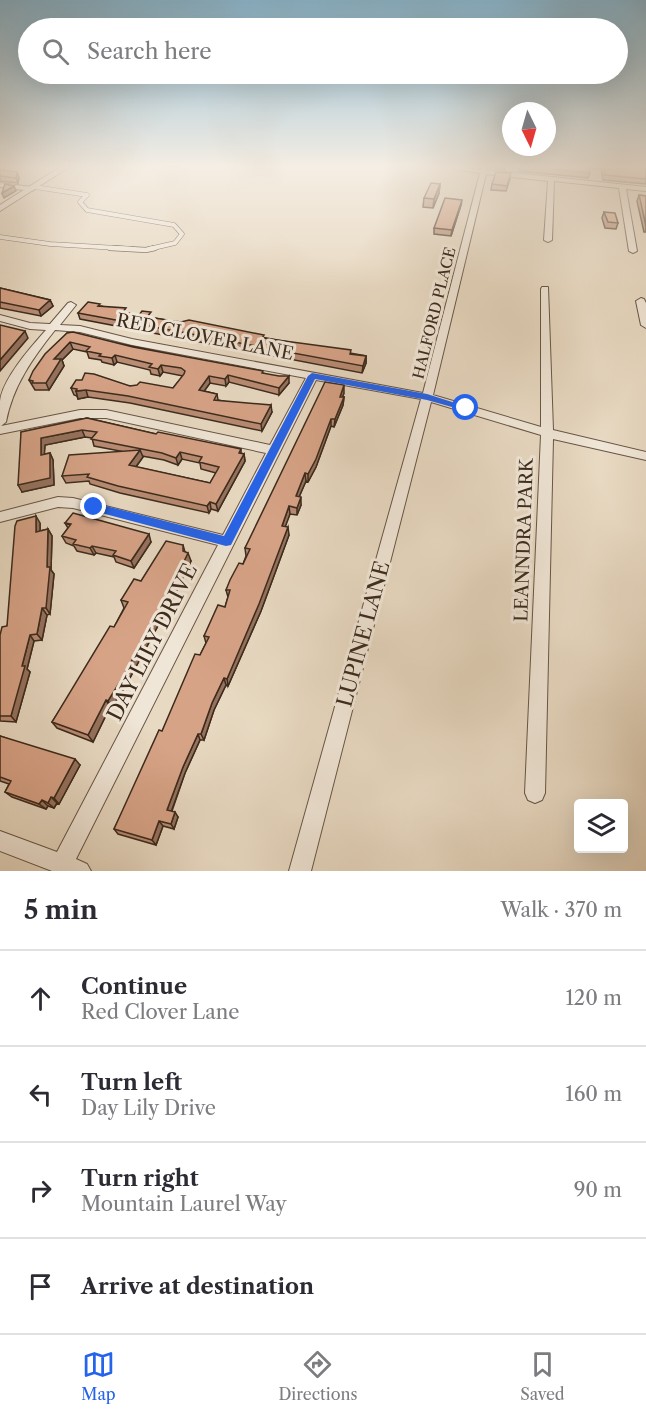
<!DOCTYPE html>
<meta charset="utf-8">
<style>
:root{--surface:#fff;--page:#f7f7f7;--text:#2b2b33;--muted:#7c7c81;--line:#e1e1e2;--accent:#2563eb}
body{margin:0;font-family:"Libre Caslon Text",serif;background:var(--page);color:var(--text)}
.controls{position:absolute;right:18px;bottom:18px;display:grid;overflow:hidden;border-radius:6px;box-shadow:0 6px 24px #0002}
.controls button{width:54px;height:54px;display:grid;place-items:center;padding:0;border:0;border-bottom:2px solid var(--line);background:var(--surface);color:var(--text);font:30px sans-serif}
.compass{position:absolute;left:502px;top:102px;width:54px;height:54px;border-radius:50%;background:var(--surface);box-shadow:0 6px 24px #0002;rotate:175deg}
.stop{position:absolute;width:18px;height:18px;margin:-14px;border:4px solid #2563eb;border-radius:50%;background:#fff}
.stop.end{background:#2563eb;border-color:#fff;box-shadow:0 2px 6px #0008}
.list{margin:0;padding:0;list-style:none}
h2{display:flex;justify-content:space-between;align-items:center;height:78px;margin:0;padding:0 24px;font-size:26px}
h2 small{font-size:20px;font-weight:400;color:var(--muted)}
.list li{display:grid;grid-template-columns:39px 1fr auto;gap:18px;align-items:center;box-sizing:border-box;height:96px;padding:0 24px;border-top:2px solid var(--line)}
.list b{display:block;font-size:22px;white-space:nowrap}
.list p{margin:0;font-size:20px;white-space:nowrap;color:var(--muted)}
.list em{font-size:20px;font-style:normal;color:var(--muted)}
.icon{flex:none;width:33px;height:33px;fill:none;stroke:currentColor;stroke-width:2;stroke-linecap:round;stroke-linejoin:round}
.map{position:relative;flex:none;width:646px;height:871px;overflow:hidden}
.search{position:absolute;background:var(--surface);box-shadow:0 6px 24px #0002;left:18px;right:18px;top:18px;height:66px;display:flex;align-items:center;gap:15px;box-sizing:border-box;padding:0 21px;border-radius:33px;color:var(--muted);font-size:22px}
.sheet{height:462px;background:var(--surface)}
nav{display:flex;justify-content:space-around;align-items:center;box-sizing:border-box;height:84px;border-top:2px solid var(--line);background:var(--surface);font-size:16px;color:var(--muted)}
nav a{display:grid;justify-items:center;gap:3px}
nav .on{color:var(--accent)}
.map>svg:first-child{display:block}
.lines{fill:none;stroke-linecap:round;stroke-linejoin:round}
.service-far1-casing{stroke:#675646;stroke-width:5}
.service-casing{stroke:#675646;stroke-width:6}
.minor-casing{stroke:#675646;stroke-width:2}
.tertiary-casing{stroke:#675646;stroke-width:2}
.service-far1{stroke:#f0e6d7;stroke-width:4}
.service{stroke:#f0e6d7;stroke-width:4.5}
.minor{fill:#f0e6d7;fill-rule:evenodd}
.tertiary{fill:#f0e6d7;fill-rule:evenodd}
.wall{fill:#b98c74;stroke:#3c2b1d;stroke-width:1.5;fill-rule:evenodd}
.shaded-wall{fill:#96725e;stroke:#3c2b1d;stroke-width:1.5}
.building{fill:#d7a387;stroke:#3c2b1d;stroke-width:1.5}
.route{fill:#2563eb}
.labels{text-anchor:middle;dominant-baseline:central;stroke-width:6;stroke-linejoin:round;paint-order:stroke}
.far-street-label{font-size:15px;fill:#3c2b1d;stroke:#f0e6d7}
.street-label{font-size:18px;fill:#3c2b1d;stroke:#f0e6d7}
.near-street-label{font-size:21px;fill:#3c2b1d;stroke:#f0e6d7}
</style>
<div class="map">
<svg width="646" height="871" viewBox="0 0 646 871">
<rect width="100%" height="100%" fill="#e8d9c2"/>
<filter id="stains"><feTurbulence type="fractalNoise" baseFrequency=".00333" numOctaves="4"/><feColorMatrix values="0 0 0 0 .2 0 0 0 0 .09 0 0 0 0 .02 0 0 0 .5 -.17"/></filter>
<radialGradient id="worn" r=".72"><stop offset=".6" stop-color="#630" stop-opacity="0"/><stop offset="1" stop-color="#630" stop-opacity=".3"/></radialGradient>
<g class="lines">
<g class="service-far1-casing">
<path id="service-far1" d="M35 187 87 195 80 202 87 210 174 225 182 234 175 243 149 249
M0 237 50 244 134 249"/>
</g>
<g class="service-casing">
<path id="service" d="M110 248 146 250 155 248"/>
</g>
<g class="minor-casing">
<path id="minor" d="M482 166H488L487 170 646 187V191L626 189 637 251 633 253 629 251 619 188 554 181 552 240 548 242 544 240 548 181 486 174 433 395 541 427V289L542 287H548L553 430 646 452V460L553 439 545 793 542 800 535 803 528 800 525 793 541 435 431 402 311 871H289L421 399 316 380 76 859 87 864 91 871H52L0 851V831L57 852 218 545 73 508 58 507 0 522V512L58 497 73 498 223 535 266 453 106 418H80L0 434C0 423 0 412 0 401 3 378 31 347 46 330L30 329 0 321V315L30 323 50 324 68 303 71 302 76 305 60 325 80 326 132 339 423 393 480 173 453 169 456 167 481 170ZM55 330 80 332 132 345 306 378 270 445 106 410H80L1 426 6 422C13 386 32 359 55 330Z
M0 183 32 187 35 189 32 191 0 187Z
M641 298 644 299 646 303V328L641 325 636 301Z"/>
</g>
<g class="tertiary-casing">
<path id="tertiary" d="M62 166H71L0 211V205Z"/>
</g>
<use href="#service-far1" class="service-far1"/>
<use href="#service" class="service"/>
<use href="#minor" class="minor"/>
<use href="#tertiary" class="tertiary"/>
</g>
<path class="wall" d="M497 166H505V170L496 169Z
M520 166H646V184L603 180 601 169 589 168 590 173 588 178 519 171Z
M0 170 17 172 19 178 18 183 0 181Z
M510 179 506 191 491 190 492 184Z
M440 184 439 193 433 208 423 207 424 198Z
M639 195 646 196V232H644L637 201Z
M461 205 451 236 434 234V228Z
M604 212 618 223 616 229 605 228 602 218Z
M0 288 50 300 53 306 41 316 0 308Z
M101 306 127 313 366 356V363L362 373 80 319 78 313Z
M67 333 263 373 289 383 279 395 229 382 226 386 210 383 204 391 217 394 218 400 272 412 262 431 130 403 88 397 78 399 77 396 74 395 71 388 130 386 173 388 183 376 163 372 160 376 151 374 150 370 117 362 114 365 102 362 101 360 89 358 87 352 73 349 62 360 64 366 49 390H35L29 380Z
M344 393 342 397H344L343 405 334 427 331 426 316 467 308 482 306 481 299 497 301 505 297 515 290 514 285 526 289 535 261 611 228 686 226 685 214 710 204 740H200L185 773 172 811 178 817 174 829 163 826 156 845 118 834 114 829 200 655 206 643 204 636 225 607 228 597 226 590 243 564 246 556 245 548Z
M87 418 156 434 241 449V453L244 454 245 461 218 511 211 509 209 513 120 493 90 484 89 481 66 483 62 476 120 451 94 446 92 438 85 437 45 445 44 454 50 453 53 460 54 485 22 492 21 432ZM142 456 164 460 178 465 182 459 200 463 201 469 216 473 210 483 136 467 143 457Z
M40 523V531L48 529 52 536 51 570 54 574 50 614 47 615 42 640 34 641 27 669 30 672 16 722 0 721V635L7 626Z
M65 523 151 542 134 568 116 562 114 557 96 553 94 555 77 551 74 546 66 543 62 536 68 528Z
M183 545 185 552 191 561 174 596 125 687 112 707H110L93 742 57 728 52 722 114 627 124 608 121 600 141 581Z
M0 736 80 765 59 804 57 803 54 808 48 806 46 809 12 797 5 792 9 784 0 781Z"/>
<path class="shaded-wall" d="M17 172 19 178 18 183 16 178Z
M440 184 439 193 433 208 434 199Z
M14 186 16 191 4 198 2 193Z
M462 200 461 205 451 236 452 230Z
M50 300 53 306 41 316 39 310Z
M25 331 28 338 0 371V360Z
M70 342 73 349 62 360 64 366 49 390 46 383 54 359Z
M115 355 117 362 114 365 112 358Z
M366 356V363L362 373 363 366Z
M161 365 163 372 160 376 158 369Z
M228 375 229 382 226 386 225 379Z
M209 376 210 383 200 397 199 390Z
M289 376V383L279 395V388Z
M344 385V393L340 404V397Z
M86 390 88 397 78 399 76 391Z
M344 397 343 405 334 427 335 419Z
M271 405 272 412 262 431 261 424Z
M331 419V426L316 467 308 482V474Z
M82 430 85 437 45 445 44 462 41 455V438Z
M140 450 143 457 132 472 129 465Z
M180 452 182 459 178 465 176 458Z
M50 453 53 460 54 485 22 492 18 485Z
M244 454 245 461 218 511 216 504Z
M305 473 306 481 296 504V496Z
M301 497V505L297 515V508Z
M210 502 211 509 209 513 207 506Z
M289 506 290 514 283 533 282 526Z
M36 516 40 523V539L36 532Z
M288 527 289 535 261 611 228 686 227 679Z
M48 529 52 536 51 570 54 574 50 614 46 608Z
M149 534 151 542 134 568 131 561Z
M92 546 96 553 94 555 90 548Z
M188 553 191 561 174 596 125 687 112 707 108 701Z
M42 608 47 615 42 640 37 634Z
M30 635 34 641 27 669 30 672 16 722 11 716 22 666Z
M224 678 226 685 214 710 204 740 201 734 212 703Z
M106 700 110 707 93 742 88 735Z
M198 734 200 740 185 773 170 815 167 810 183 767Z
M75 759 80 765 59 804 54 798Z
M51 797 57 803 54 808 48 803Z
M42 800 48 806 46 809 39 804Z
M175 812 178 817 174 829 171 824Z
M159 821 163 826 156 845 152 840Z"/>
<path class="building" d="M522 166H589L590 173Z
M603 166H646V179L605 175Z
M0 170 17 172 16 178 0 176Z
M496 172 511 173 507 186 492 184Z
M431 183 440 184 434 199 424 198Z
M5 184 14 186 2 193Z
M639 195 646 196V226Z
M445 198 462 200 452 230 434 228Z
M604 212 615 213 618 223 608 222Z
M0 288 50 300 39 310 0 302Z
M88 302 100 304 98 306 126 308 123 312 139 315 142 311 151 312 147 317 181 322 189 320 264 335 262 338 351 350 350 354 366 356 363 366 78 313Z
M0 325 25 331 0 360Z
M73 332 133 347 263 371 262 373 279 376H289L279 388 228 375 225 379 209 376 199 390 217 394 214 400 271 405 261 424 128 396 86 390 76 391 77 389 71 388 76 380H82L85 373 94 374 130 386 137 385 140 382 173 388 184 374 185 371 181 368 161 365 158 369 149 367 152 364 115 355 112 358 99 356 101 354 86 351 90 347 70 342 54 359H61L46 383H32L33 381 29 380 33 371 45 354 67 333Z
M325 382 344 385 340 397H344L335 419H331L316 459 308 474 305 473 296 496 301 497 297 508 289 506 282 526 288 527 259 604 227 679 224 678 212 703 201 734H198L183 767 167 810 175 812 171 824 159 821 152 840 114 829 159 730 162 731 195 654 200 655 209 637 204 636 218 605 225 607 230 590H226L230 580 239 563 243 564 250 549 245 548Z
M87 418 156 434 158 432 241 449 239 453 244 454 216 504 210 502 207 506 118 486 87 477 89 474 62 476 69 455 140 450 129 465 210 483 219 467 199 462 202 457 180 452 176 458 162 453 91 439 97 432 82 430 41 438V455L50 453V478L18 485 21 432Z
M73 513 149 534 131 561 113 555 116 551 92 546 90 548 73 544 76 540 62 536 71 524 65 523Z
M36 516V532L48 529 47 567H50L46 608H42L37 634 30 635 22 666H25L11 716H0V635L2 627 7 626 15 526 17 521Z
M166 541 183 545V551L188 553 171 589 121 680 108 701 106 700 88 735 52 722 110 626 114 627 128 602 121 600 134 579 141 581Z
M0 736 75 759 54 798 51 797 48 803 42 800 39 804 5 792 11 781 0 777Z"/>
<linearGradient id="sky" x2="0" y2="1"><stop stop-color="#88b7d1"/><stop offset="0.58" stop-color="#f5eee4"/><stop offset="1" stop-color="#f5eee4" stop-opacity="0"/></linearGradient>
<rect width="646" height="288" fill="url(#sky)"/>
<path class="route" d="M312 373 427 394 471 408 466 411 427 400 315 379 231 545 226 546 90 510 88 507 94 503 224 536 308 376Z"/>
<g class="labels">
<g class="far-street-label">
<text transform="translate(434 313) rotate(-76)">HALFORD PLACE</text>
</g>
<g class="street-label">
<text transform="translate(205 337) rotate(11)">RED CLOVER LANE</text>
<text transform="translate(524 540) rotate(-88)">LEANNDRA PARK</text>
</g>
<g class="near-street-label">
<text transform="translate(363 634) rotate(-75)">LUPINE LANE</text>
<text transform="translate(152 642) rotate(-63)">DAY LILY DRIVE</text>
</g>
</g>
<rect width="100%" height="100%" filter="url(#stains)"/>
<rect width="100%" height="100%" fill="url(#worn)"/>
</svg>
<div class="controls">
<button><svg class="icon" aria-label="layers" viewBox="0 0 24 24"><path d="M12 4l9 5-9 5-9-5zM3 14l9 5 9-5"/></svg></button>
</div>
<svg class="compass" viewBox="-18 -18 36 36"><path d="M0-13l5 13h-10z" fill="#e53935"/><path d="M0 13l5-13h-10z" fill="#7c7c81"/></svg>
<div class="stop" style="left:466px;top:408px"></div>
<div class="stop end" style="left:94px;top:507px"></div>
<div class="search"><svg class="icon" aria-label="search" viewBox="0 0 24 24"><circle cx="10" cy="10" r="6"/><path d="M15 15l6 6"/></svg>Search here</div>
</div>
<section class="sheet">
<h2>5 min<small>Walk · 370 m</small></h2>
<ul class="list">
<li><svg class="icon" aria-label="ahead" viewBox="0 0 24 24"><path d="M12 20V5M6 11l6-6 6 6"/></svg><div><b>Continue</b><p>Red Clover Lane</p></div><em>120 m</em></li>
<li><svg class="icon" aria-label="left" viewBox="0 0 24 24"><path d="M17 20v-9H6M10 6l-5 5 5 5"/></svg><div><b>Turn left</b><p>Day Lily Drive</p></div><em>160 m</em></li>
<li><svg class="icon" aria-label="right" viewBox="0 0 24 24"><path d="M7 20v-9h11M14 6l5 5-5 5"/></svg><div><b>Turn right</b><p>Mountain Laurel Way</p></div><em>90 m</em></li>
<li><svg class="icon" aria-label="arrive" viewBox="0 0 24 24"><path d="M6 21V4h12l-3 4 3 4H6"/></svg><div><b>Arrive at destination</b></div></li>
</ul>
</section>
<nav>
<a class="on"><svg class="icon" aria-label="map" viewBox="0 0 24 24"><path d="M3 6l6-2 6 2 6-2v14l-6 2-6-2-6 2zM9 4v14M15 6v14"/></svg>Map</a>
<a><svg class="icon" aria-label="directions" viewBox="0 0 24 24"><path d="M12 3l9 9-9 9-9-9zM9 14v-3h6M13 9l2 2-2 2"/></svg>Directions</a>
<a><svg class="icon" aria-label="saved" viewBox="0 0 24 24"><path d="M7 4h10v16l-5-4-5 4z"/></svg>Saved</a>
</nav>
